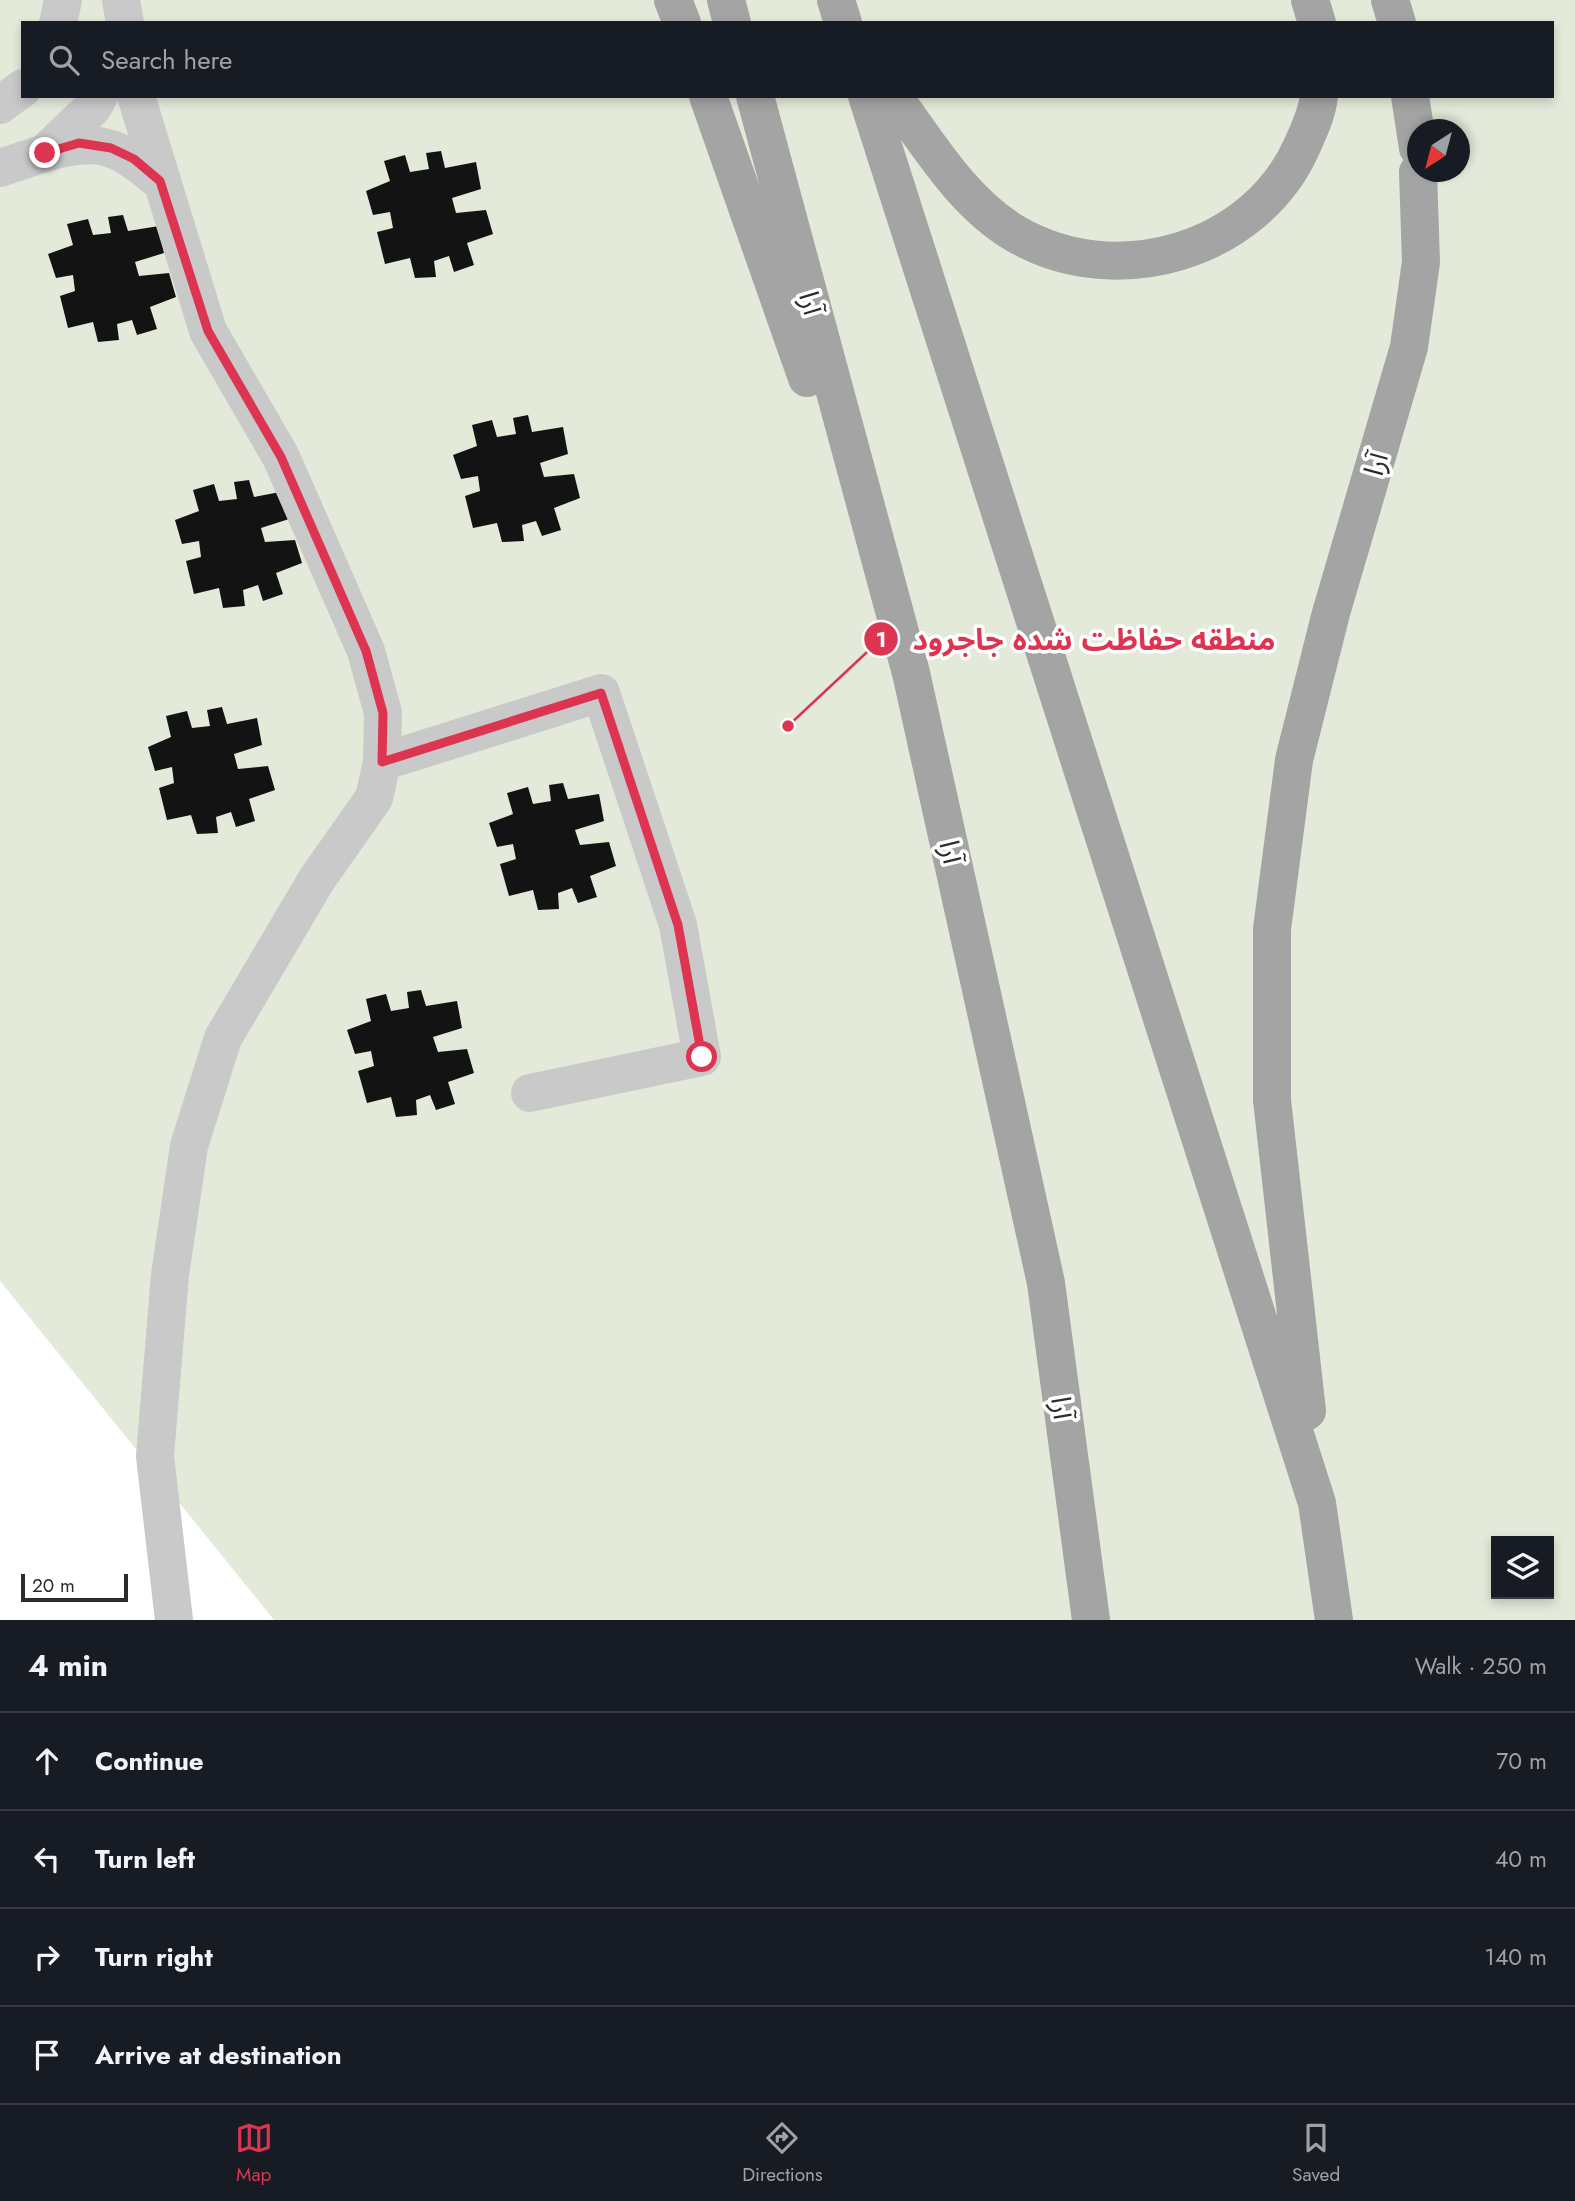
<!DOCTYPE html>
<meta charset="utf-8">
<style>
:root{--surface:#171b24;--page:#20242c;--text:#f1f3f6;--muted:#9ea1a6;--line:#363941;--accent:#dd3551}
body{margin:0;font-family:Jost,"Noto Sans Arabic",sans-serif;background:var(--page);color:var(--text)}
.controls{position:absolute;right:21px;bottom:21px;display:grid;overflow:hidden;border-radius:0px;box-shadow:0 4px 10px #0003}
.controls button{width:63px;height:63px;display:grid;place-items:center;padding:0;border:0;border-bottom:2px solid var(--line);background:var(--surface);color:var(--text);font:35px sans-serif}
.compass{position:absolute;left:1407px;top:119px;width:63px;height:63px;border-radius:50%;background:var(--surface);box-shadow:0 4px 10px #0003;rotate:216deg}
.scale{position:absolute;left:21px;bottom:18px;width:107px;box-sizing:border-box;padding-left:7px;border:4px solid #2c2c2c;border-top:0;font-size:19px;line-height:24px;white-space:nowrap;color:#2c2c2c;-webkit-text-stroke:5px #fff;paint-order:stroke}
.stop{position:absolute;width:21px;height:21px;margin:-16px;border:5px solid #dd3551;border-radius:50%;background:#fff}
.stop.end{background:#dd3551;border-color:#fff;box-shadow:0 2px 7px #0008}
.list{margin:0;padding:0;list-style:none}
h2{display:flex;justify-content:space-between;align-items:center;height:91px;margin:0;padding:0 28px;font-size:30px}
h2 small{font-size:23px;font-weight:400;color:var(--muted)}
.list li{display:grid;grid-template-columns:46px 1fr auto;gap:21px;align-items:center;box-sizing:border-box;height:98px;padding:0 28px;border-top:2px solid var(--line)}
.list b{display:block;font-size:26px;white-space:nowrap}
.list em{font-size:23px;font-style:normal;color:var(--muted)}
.icon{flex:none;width:38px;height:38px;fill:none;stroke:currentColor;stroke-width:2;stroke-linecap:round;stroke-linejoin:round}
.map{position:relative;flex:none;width:1575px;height:1620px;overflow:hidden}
.search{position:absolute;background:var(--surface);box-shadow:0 4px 10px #0003;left:21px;right:21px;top:21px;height:77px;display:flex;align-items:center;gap:18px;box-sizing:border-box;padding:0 24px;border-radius:0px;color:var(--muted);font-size:26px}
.sheet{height:483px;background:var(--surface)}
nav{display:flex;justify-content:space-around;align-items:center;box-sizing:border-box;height:98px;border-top:2px solid var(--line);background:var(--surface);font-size:19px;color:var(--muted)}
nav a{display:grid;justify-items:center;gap:4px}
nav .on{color:var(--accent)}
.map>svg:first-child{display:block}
.green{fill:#e4eada;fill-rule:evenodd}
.building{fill:#131313}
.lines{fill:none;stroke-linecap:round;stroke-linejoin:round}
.minor{stroke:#c9c9c9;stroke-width:38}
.primary{stroke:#a4a4a4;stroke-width:38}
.route{stroke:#dd3551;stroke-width:9}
.labels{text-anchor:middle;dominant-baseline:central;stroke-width:7;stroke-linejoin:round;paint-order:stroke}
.street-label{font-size:28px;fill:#2c2c2c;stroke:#fff}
.leader{fill:none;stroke:#dd3551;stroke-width:2.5}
.callout-dot{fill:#dd3551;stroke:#fff;stroke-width:2.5}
.mark-label{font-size:21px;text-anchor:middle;font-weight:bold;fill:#fff}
.callout-label{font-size:30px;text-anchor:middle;font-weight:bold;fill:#dd3551;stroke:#fff;stroke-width:7;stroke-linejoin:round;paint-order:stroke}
</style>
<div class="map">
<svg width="1575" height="1620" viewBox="0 0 1575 1620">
<rect width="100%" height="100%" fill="#fff"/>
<path class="green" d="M0 0H1575V1620H274L0 1281ZM23 23H1552V96H23ZM1418 130H1460V172H1418ZM1496 1541H1549V1594H1496Z"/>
<path class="building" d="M441 151 445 168 476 162 481 189 452 198 456 213 486 210 493 234 467 243 474 265 454 272 449 256 434 261 436 277 415 278 410 258 385 264 377 232 393 228 390 212 373 215 366 191 390 181 384 161 405 155 410 172 429 169 426 153Z
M123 215 128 231 159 226 164 253 135 262 139 276 169 273 176 297 150 307 157 329 137 335 132 320 117 324 119 340 98 342 93 322 68 328 60 296 75 291 73 275 56 278 48 254 73 245 67 224 88 219 93 235 111 233 108 217Z
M528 415 532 432 563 427 568 454 540 463 544 477 574 474 580 498 554 508 561 530 542 536 536 521 522 525 524 541 502 542 497 523 473 528 465 496 480 491 478 476 461 479 453 455 477 446 472 425 492 420 497 437 516 434 513 418Z
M249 480 254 497 285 491 289 519 261 528 265 542 295 540 302 563 276 573 283 594 263 601 258 585 243 590 245 606 223 608 219 588 194 594 186 561 201 557 199 541 182 544 175 520 199 511 193 490 214 484 219 501 237 499 234 482Z
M222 707 227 724 257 718 262 745 234 754 238 769 268 766 275 790 249 799 255 821 236 827 231 812 216 817 218 833 197 834 191 815 167 820 159 788 174 783 172 767 155 771 148 747 171 737 166 716 187 711 192 728 210 726 207 710Z
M563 783 568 799 599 794 604 821 575 830 580 845 609 842 616 866 590 876 597 897 578 903 572 888 558 893 559 909 538 910 533 890 509 896 500 864 516 859 513 844 497 847 489 823 513 814 507 793 528 787 533 804 551 801 549 785Z
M421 990 426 1006 457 1001 462 1028 433 1037 438 1052 467 1049 474 1073 448 1082 455 1104 436 1110 430 1095 416 1100 417 1115 396 1117 391 1097 367 1103 358 1071 374 1066 371 1051 355 1054 347 1030 371 1021 366 999 386 994 391 1011 409 1008 407 992Z"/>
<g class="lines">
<path class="minor" d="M121 0 125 23
M58 23 63 0
M136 96 208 331 281 457 366 651 383 713 382 762 374 798 317 879 223 1038 189 1146 170 1275 155 1456 174 1620
M0 105 23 88
M45 153C99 137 117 145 160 181
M0 168 45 153 93 107 99 96
M382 762 601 693 678 925 702 1057 530 1093"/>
<path class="primary" d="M673 0 682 23
M726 0 732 23
M836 0 843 23
M1310 0 1317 23
M1390 0 1397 23
M708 96 807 378
M755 96 911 673 1046 1283 1091 1620
M867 96 1317 1503 1334 1620
M893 96C929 145 963 203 1016 234 1116 292 1255 252 1302 146 1309 130 1317 114 1319 96
M1410 96 1418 148
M1307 1411 1272 1100V929L1294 760 1331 613 1409 347 1421 262 1418 172"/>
</g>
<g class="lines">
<path class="route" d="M45 153 79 143 111 148 134 159 160 181 208 331 281 457 366 651 383 713 382 762 601 693 678 925 702 1057"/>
</g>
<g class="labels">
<g class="street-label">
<text transform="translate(811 303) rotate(75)">آرا</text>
<text transform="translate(1376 464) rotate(-73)">آرا</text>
<text transform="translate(951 852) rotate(78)">آرا</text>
<text transform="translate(1062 1408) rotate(82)">آرا</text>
</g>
</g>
<path class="leader" d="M788 726L881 639"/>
<g class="callout-dot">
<circle cx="788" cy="726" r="7"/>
<circle cx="881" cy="639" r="18"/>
</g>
<g class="mark-label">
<text x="881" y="647">1</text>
</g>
<g class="callout-label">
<text x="1094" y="650">منطقه حفاظت شده جاجرود</text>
</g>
</svg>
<div class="controls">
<button><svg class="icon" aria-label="layers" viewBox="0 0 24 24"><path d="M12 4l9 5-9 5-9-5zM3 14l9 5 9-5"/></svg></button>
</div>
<svg class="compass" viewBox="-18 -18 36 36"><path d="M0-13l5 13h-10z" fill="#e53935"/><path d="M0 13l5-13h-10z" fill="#9ea1a6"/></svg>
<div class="scale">20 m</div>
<div class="stop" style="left:702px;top:1057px"></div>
<div class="stop end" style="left:45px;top:153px"></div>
<div class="search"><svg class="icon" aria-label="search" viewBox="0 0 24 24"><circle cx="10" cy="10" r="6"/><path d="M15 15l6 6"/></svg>Search here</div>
</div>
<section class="sheet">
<h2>4 min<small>Walk · 250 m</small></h2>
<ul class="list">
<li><svg class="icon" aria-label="ahead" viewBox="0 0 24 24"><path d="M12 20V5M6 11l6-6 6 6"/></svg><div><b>Continue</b></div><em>70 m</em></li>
<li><svg class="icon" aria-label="left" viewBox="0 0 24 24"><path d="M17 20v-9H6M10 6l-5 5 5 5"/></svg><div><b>Turn left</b></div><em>40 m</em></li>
<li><svg class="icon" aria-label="right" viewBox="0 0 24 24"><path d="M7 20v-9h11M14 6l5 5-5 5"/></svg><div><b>Turn right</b></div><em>140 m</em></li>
<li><svg class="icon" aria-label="arrive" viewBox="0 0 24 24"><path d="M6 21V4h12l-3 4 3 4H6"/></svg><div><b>Arrive at destination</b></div></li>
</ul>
</section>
<nav>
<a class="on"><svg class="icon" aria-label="map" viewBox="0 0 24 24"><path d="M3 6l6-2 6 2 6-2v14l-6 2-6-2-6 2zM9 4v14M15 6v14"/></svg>Map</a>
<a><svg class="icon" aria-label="directions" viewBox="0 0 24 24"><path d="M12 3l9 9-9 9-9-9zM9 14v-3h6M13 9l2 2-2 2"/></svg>Directions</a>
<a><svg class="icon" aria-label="saved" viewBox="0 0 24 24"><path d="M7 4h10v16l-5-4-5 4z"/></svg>Saved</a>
</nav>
